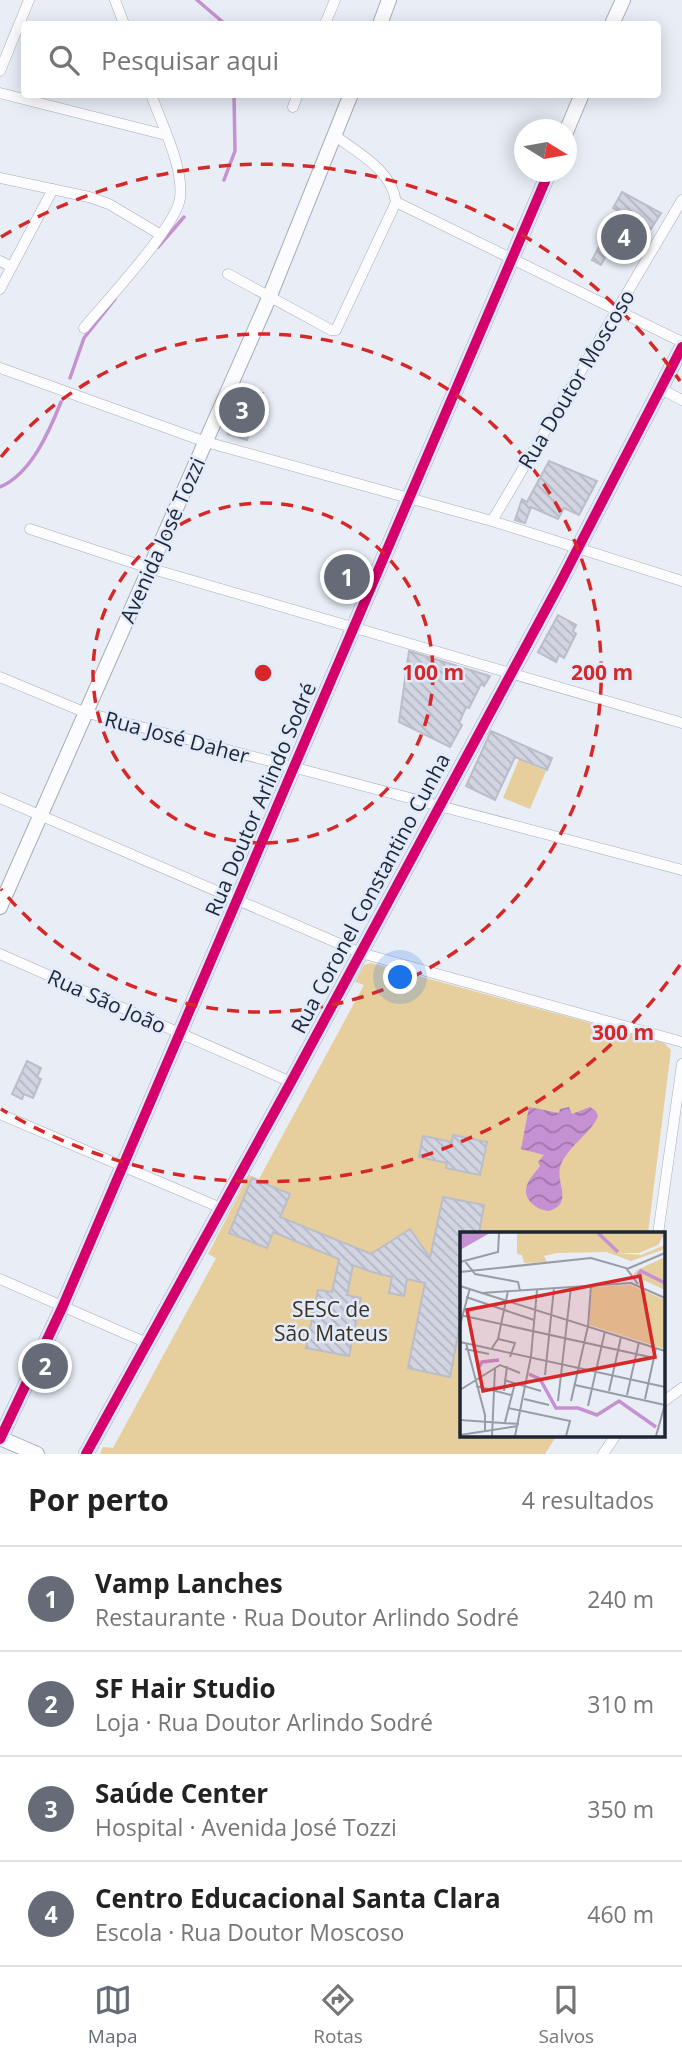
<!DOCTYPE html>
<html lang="pt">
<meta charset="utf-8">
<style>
:root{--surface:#fff;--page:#f6f6f6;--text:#222;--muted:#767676;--line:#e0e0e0;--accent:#656c78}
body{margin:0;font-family:"Open Sans",sans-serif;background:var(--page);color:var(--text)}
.compass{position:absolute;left:514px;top:119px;width:63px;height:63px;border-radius:50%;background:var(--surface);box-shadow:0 4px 18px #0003;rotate:101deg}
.you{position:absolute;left:401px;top:978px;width:24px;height:24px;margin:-18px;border:5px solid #fff;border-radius:50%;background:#1a73e8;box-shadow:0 0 0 10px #1a73e833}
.badge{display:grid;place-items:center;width:46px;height:46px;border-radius:50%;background:var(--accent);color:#fff;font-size:23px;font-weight:700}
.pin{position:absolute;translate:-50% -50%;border:4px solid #fff;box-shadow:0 2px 7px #0006}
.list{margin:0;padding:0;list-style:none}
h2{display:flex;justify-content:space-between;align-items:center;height:91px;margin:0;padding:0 28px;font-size:30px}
h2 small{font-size:23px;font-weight:400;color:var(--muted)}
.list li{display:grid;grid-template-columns:46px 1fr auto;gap:21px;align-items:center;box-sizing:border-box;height:105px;padding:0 28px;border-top:2px solid var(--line)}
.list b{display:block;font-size:26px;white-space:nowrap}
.list p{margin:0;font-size:23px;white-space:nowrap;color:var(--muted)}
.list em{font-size:23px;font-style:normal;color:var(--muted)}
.icon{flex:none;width:38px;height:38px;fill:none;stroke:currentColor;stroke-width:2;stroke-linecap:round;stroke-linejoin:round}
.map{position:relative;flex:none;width:682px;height:1454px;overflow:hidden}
.search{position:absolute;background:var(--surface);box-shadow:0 4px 18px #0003;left:21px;right:21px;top:21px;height:77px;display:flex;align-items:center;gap:18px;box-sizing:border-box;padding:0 24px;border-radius:7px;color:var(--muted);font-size:26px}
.sheet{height:511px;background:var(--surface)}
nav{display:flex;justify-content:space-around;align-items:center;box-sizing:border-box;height:98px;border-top:2px solid var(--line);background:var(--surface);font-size:19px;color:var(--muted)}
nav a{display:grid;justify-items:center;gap:4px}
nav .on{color:var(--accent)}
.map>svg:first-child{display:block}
.green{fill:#e6ce9d}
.water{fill:url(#water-waves)}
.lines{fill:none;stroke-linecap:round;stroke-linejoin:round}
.stream{stroke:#c691d2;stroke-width:3.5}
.building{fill:url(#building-back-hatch);stroke:#bbbec9;stroke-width:2}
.street-casing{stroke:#a6acb7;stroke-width:11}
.secondary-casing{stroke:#a6acb7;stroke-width:16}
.street{stroke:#fcfcfe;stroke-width:10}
.secondary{stroke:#fcfcfe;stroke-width:14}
.cycleway-casing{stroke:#e2ebfc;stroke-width:15}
.cycleway{stroke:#d6006c;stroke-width:10}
.ring{fill:none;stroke:#d62828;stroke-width:3.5;stroke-dasharray:12 9}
.labels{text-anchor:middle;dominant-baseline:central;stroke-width:5;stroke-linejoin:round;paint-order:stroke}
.street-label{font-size:21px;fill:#1e2634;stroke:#e2ebfc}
.park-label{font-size:21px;fill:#3d321e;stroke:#e2ebfc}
.inset-river{fill:none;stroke:#c691d2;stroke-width:3.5}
.inset-road{fill:none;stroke:#979da8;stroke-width:2}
.view{fill:#d62828;fill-opacity:0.15;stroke:#d62828;stroke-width:3.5}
.inset-edge{fill:none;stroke:#1e2634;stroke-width:3.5}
.centre{fill:#d62828;stroke:#e2ebfc;stroke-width:3.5}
.ring-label{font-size:21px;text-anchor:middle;font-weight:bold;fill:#d62828;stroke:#e2ebfc;stroke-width:5;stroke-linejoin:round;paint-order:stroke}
</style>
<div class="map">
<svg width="682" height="1454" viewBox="0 0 682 1454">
<defs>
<pattern id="water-waves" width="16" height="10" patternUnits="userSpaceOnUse" patternTransform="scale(1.75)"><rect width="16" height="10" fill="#c691d2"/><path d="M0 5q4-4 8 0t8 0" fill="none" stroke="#a076ab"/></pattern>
<pattern id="building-back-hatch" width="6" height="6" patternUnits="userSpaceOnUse" patternTransform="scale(1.75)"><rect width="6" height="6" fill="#d1d4e1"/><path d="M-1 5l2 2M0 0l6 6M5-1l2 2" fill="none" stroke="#b3b6c2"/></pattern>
</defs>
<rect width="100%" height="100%" fill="#e8edf6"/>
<path class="green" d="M519 759 546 771 530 809 503 798Z
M371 963 664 1043 671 1050 648 1233 462 1234V1435H557L545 1454H100L103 1447 113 1448 215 1260 216 1258 208 1254 249 1175 259 1179 364 985 355 982 364 965Z"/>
<path class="water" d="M529 1107 559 1113 560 1109 569 1107 572 1114 590 1107 596 1111 598 1116C592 1132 569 1146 561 1164 554 1182 575 1203 549 1211 537 1210 522 1200 527 1185 529 1179 536 1171 540 1166L538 1162 544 1155 521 1149Z"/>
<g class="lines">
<path class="stream" d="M197 0 225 24
M224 180 235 151 234 94
M158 247 184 217
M70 378 84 338 115 299
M0 487C31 474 49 432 61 402"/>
</g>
<path class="building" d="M622 192 661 213 651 229 613 208Z
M609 228 642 246 633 261 610 248 601 265 592 260Z
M241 385 263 393 247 440 228 434 224 423Z
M549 461 597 481 579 515 564 508 558 519 531 507 525 523 515 520 522 499 527 502Z
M558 615 576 625 573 631 576 634 564 658 559 655 556 662 538 652Z
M409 651 490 676 484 686 481 684 469 708 466 707 459 723 462 725 450 747 399 722Z
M491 731 552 758 547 770 515 757 495 800 466 786Z
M27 1061 41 1068 37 1077 41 1079 33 1098 24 1094 22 1099 12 1094Z
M453 1135 487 1142 480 1175 446 1168 447 1163 419 1157 423 1136 452 1142Z
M252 1178 290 1194 280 1217 371 1254 410 1229 430 1258 443 1197 484 1205 479 1234H461V1319L450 1377 408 1368 425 1283 407 1279 404 1296 389 1293 392 1277 372 1272 353 1265 347 1295 361 1298 349 1356 306 1348 318 1290 332 1292 339 1259 273 1232 267 1248 229 1233Z"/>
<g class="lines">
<g class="street-casing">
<path id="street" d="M115 0 124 24
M325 24 335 0
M0 71 29 0
M0 93 166 135
M293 107 298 94
M334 135C358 153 392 170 396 202
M0 178 89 197 109 204 161 235
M396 202 682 342
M0 261 12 267
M228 274 331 330H336L396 202
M0 289 53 189
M84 328C105 302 177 226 180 198 184 167 161 123 151 94
M0 368 206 442 492 521 682 581
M661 389 682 400
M492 521 682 200
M30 529 149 568 682 723
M0 677 84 712 682 870
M0 798 361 953 682 1042
M0 954 291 1082
M0 1114 221 1208
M658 1234 682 1064
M0 1279 147 1343
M663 1402 682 1388
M603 1454 616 1435"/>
</g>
<g class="secondary-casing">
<path id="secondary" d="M380 24 389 0
M612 24 623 0
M566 132 582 94
M0 907 269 298 351 94
M0 1438 37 1454
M0 1439 62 1308 549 172
M86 1454 291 1082 559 585 682 347"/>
</g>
<use href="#street" class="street"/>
<use href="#secondary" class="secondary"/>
<g class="cycleway-casing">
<path id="cycleway" d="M0 1439 62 1308 549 172
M86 1454 291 1082 559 585 682 347"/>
</g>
<use href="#cycleway" class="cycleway"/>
</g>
<g class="ring">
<circle cx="263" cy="673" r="170"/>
<path d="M1 457A339 339 0 1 1 1 889"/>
<path d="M680 965A509 509 0 0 1 1 1109M1 237A509 509 0 0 1 680 381"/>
</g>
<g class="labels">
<g class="street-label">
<text transform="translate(576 379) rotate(-59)">Rua Doutor Moscoso</text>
<text transform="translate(162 540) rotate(-66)">Avenida José Tozzi</text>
<text transform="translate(177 737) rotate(15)">Rua José Daher</text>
<text transform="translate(260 799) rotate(-67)">Rua Doutor Arlindo Sodré</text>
<text transform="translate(370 893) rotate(-62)">Rua Coronel Constantino Cunha</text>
<text transform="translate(107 1001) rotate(24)">Rua São João</text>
</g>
<g class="park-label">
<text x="331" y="1309">SESC de<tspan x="331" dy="24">São Mateus</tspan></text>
</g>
</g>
<g transform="translate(460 1232)">
<rect width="205" height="205" fill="#e8edf6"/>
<path d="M57 1H124L146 20 97 21 84 24 87 30 64 31 62 23 57 22ZM205 25V58L173 43 177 38ZM171 53 205 68V117L129 93 132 55Z" fill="#e6ce9d"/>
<path d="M124 1H205L198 13 179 21H157L181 23 205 13V17L171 29 141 18Z" fill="#e6ce9d"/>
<path d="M0 1H30L0 18Z" fill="#c691d2"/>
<path class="inset-river" d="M138 1 158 20M178 43 181 39 205 51M18 137 22 130 39 128M69 142 80 147 96 176H118L137 183 159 169 196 195"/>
<path class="inset-road" d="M4 28 15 42 58 50 60 59M0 30 38 20 39 1M167 37 205 21M0 40 131 26 166 36 178 52M0 54 205 119M22 61 171 51 205 66M6 65 74 88M0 83 194 126M0 93 10 56M38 107 55 111 50 125M0 110 205 155M6 111 25 183V200M32 116 38 107 48 59M5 117 29 122M85 143 94 56M44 148 81 159M115 153 205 173M16 154 51 163M0 158 40 133 60 141M44 159 47 134M149 159 161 105M167 163 179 110M64 167 89 173M185 167 196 116M98 169 111 55M111 169 128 94 131 54M128 174 145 99M48 176 110 189 106 204M0 188 59 192M45 190 55 151M0 203 58 194M32 204 35 136M55 204 71 124 77 58M196 204 205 172"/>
<path class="view" d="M180 44 195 125 23 159 7 78Z"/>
<rect width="205" height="205" class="inset-edge"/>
</g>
<circle cx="263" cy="673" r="10" class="centre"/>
<g class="ring-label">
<text x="433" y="680">100 m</text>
<text x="602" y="680">200 m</text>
<text x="623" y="1040">300 m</text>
</g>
</svg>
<svg class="compass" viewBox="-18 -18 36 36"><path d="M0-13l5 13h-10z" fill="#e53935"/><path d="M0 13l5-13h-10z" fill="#767676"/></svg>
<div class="you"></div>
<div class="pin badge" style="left:347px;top:577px">1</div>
<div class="pin badge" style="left:45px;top:1366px">2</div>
<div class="pin badge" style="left:242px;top:410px">3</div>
<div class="pin badge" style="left:624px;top:237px">4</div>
<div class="search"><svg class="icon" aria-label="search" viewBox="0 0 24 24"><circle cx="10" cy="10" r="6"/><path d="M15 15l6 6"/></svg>Pesquisar aqui</div>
</div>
<section class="sheet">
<h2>Por perto<small>4 resultados</small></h2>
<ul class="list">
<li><span class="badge">1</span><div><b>Vamp Lanches</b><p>Restaurante · Rua Doutor Arlindo Sodré</p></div><em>240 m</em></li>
<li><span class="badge">2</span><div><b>SF Hair Studio</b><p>Loja · Rua Doutor Arlindo Sodré</p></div><em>310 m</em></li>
<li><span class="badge">3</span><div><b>Saúde Center</b><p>Hospital · Avenida José Tozzi</p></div><em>350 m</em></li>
<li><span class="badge">4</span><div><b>Centro Educacional Santa Clara</b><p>Escola · Rua Doutor Moscoso</p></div><em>460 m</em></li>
</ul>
</section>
<nav>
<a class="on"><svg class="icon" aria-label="map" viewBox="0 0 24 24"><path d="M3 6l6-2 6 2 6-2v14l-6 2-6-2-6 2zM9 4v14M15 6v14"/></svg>Mapa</a>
<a><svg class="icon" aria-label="directions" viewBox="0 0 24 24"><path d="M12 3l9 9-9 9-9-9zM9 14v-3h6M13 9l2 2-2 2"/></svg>Rotas</a>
<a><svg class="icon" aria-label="saved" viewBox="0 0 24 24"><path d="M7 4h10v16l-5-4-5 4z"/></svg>Salvos</a>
</nav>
